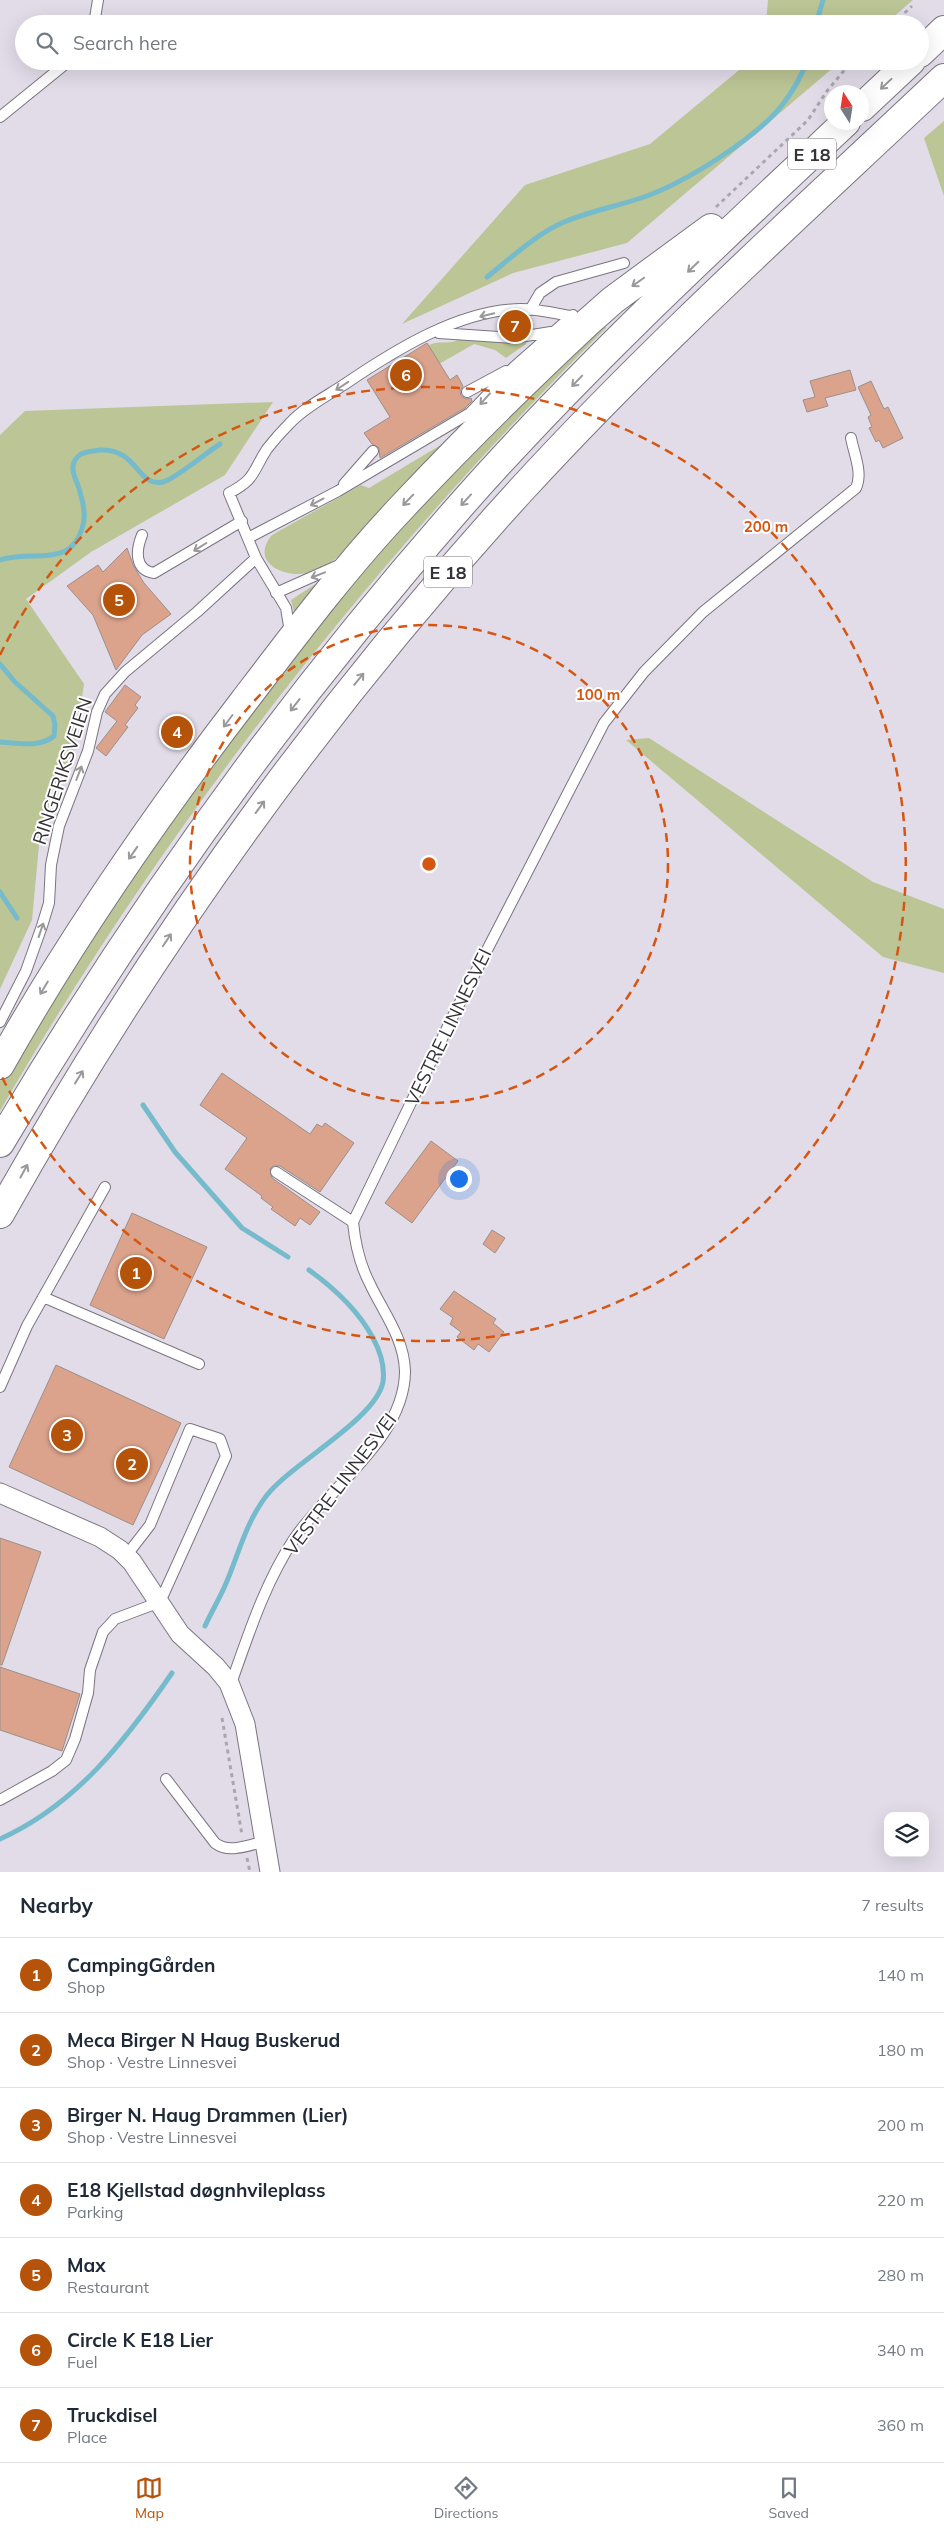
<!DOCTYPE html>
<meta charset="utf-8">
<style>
:root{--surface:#fff;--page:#f2f2f3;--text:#1f2937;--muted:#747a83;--line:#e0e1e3;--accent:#b45309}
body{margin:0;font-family:Mulish,sans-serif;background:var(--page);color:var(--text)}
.controls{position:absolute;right:15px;bottom:15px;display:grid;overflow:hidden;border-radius:10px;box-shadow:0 5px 20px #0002}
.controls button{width:45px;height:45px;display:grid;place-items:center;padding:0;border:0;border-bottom:1px solid var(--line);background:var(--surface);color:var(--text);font:25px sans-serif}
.compass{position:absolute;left:824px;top:85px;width:45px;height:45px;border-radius:50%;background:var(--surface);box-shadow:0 5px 20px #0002;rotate:348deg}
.you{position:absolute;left:458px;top:1178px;width:18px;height:18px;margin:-12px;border:4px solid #fff;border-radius:50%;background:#1a73e8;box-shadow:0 0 0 8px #1a73e833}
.badge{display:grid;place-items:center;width:32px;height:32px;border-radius:50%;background:var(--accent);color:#fff;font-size:16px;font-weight:700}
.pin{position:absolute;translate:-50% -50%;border:2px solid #fff;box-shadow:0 1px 5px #0006}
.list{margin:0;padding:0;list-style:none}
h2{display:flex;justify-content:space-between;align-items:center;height:65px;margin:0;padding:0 20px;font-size:21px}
h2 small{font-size:16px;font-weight:400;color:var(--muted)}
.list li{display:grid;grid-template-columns:32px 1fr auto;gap:15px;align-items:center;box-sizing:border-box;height:75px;padding:0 20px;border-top:1px solid var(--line)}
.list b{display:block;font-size:19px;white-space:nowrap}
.list p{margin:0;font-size:16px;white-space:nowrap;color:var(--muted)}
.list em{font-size:16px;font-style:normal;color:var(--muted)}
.icon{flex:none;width:28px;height:28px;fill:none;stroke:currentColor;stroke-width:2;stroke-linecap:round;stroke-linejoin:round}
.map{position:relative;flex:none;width:944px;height:1872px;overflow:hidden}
.search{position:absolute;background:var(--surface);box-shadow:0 5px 20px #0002;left:15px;right:15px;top:15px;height:55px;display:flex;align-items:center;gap:12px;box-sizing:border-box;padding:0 18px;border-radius:28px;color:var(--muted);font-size:19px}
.sheet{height:590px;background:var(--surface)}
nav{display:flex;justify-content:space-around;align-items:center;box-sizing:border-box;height:70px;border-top:1px solid var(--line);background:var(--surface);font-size:14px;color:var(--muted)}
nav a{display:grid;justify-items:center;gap:2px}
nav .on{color:var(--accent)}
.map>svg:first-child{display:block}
.green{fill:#bcc595}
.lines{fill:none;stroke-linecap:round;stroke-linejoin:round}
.stream{stroke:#75bbcb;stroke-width:5}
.building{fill:#dba38c;stroke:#9c8f8a}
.service-casing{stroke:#7a7580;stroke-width:12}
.minor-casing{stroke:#7a7580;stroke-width:21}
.motorway-casing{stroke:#7a7580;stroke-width:30}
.path{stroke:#aaa6af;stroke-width:3;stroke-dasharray:4 4;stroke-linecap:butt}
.service{stroke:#fff;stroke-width:10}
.minor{stroke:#fff;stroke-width:19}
.motorway{stroke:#fff;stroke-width:28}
.oneway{stroke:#9a989b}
.ring{fill:none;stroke:#d65510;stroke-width:2.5;stroke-dasharray:9 6}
.labels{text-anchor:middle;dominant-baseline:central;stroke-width:4;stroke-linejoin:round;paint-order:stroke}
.shield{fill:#fff;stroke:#717073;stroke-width:1}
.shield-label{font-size:18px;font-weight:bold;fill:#343237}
.street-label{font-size:19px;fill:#343237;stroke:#fff}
.centre{fill:#d65510;stroke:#fff;stroke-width:2.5}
.ring-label{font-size:15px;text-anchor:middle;font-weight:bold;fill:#d65510;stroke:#fff;stroke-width:4;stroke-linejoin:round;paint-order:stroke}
</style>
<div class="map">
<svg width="944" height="1872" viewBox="0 0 944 1872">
<rect width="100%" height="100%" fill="#e1dce8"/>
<path class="green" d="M768 0H913L885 24H766Z
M750 61H841L627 243 513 273 402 324 525 185 650 144Z
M944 121V196L924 138Z
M604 324 606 328C372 561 165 825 0 1111V1081L179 802 411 507Z
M460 339 526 340V344L506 358 495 350 474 344 439 364 428 346C439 339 446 346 460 339Z
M273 402 225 475 91 552 26 599 84 684 74 752 41 824 32 920 0 989V435L25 411Z
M459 434C433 461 407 487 382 514 362 533 341 560 315 571 291 581 247 565 272 535L361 485 369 488Z
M320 581 295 616 291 600Z
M649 738 873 882 944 909V973L883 957 626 740Z"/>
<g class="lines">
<path class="stream" d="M816 24 823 0
M487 277C511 258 536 234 564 222 590 211 618 206 644 197 684 183 757 138 783 104 793 91 801 77 807 61
M0 560C32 549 72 570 83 525 86 515 83 502 80 492 77 479 65 465 81 454 87 451 94 451 100 450 138 448 137 488 163 482 174 480 207 452 220 444
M0 664 15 682 53 716 55 725 54 736C40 748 17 743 0 742
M0 892 17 918
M143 1105 175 1152 242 1228 288 1257
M205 1626C211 1613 218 1601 224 1588 238 1557 245 1523 267 1495 291 1464 376 1419 383 1382 385 1367 380 1351 373 1338 358 1310 334 1288 309 1270
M0 1839C76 1805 126 1740 172 1673"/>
</g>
<path class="building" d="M522 316 525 329 508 331 505 320Z
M427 343 450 380 457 375 463 386 460 391 461 396 466 399 471 398 472 401 465 408 380 458 379 448 372 444 364 433 390 417 367 380Z
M850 370 856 390 825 398 828 406 807 412 803 400 815 397 810 381Z
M871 381 884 409 888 407 903 438 883 448 879 440 876 442 869 428 872 427 868 417 871 415 858 387Z
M127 548 134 567 144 583 171 614 142 635 116 670 93 615 67 586 98 565 103 572Z
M125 685 141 697 135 705 138 708 125 725 128 727 106 756 96 748 117 721 105 712Z
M222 1073 310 1134 317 1124 322 1127 325 1123 354 1143 320 1192 280 1166H273L270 1169 272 1178 320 1212 310 1225 300 1218 295 1226 271 1209 273 1207 261 1198 262 1196 225 1169 247 1138 200 1105Z
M431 1141 458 1161 412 1223 385 1203Z
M132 1213 207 1247 164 1339 90 1305Z
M492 1230 505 1238 495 1253 483 1244Z
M454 1291 496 1319 493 1323 504 1332 489 1352 478 1344 474 1350 457 1337 461 1332 450 1324 453 1318 440 1309Z
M56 1365 181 1423 133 1525 9 1467Z
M0 1538 41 1552 2 1665H0Z
M0 1667 80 1694 62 1751 0 1730Z"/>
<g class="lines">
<g class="service-casing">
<path id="service" d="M94 24 98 0
M0 117 69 61
M530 310 540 293 556 282 624 263
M439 333 513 338 551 332
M467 392 506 371
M344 484 373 451
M142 535C136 550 134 570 154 573L242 521
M248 538 338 491 470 413 514 367 573 315
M276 593 339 565
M290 632 286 608 256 558 229 493C256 479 252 472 267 449 274 440 282 431 290 423 305 407 327 396 345 384 395 350 459 310 521 309 537 309 554 313 570 316
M0 1022 26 971 42 926 49 903 51 865 59 826 88 751 97 712 105 694 125 672 197 612 256 558
M276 1172 353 1222
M43 1297 199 1364
M0 1387 27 1326 105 1187
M229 1683 233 1678C250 1630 266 1581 294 1539 329 1487 405 1438 405 1371 404 1338 383 1312 370 1284 360 1265 355 1243 353 1222L452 1018 604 723 644 672 703 612 856 488C863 473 854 454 851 438
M166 1779 215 1843C229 1854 249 1845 266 1841
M0 1800 52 1771 66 1760 75 1739 88 1693 90 1670 103 1632 115 1619 160 1602 226 1456 220 1439 190 1429 150 1525 126 1556"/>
</g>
<g class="minor-casing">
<path id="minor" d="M0 1493 100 1537 120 1550 132 1562 180 1634 216 1667 229 1683 245 1724 270 1872"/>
</g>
<g class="motorway-casing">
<path id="motorway" d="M920 53 944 30
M862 107 911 61
M0 1065C72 937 155 817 244 701 295 634 346 566 404 505 463 442 524 382 587 323L613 300 711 228
M0 1143C134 916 287 702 462 504 581 369 714 246 846 122
M0 1214C146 953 320 710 522 489 655 344 801 213 944 78"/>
</g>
<path class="path" d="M893 24 912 6
M716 207 808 120 827 91 852 61
M222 1718 242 1835
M247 1858 250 1872"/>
<use href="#service" class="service"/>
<use href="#minor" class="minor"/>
<use href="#motorway" class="motorway"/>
</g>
<defs><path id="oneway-shaft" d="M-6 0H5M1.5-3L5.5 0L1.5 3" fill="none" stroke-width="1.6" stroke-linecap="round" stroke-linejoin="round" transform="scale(1.25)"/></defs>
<g class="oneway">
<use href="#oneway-shaft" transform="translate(886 84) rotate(137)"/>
<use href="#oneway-shaft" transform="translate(693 267) rotate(136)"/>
<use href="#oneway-shaft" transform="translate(638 282) rotate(145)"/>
<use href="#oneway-shaft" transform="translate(487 315) rotate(167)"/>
<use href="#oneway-shaft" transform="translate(577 381) rotate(134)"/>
<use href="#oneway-shaft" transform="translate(342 386) rotate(146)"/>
<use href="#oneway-shaft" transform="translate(485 399) rotate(132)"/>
<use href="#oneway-shaft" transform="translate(408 500) rotate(134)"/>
<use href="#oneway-shaft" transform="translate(466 500) rotate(132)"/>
<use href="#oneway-shaft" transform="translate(317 502) rotate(152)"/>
<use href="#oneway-shaft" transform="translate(200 547) rotate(148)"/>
<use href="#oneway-shaft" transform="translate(318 575) rotate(159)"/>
<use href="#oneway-shaft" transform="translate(359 679) rotate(-51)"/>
<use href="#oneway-shaft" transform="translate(295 705) rotate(128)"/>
<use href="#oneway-shaft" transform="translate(228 721) rotate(127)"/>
<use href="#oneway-shaft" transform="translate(79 773) rotate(-69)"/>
<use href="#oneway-shaft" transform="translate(260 807) rotate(-54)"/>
<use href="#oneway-shaft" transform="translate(133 853) rotate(125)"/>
<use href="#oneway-shaft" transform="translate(41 930) rotate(-71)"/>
<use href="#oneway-shaft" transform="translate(167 940) rotate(-56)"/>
<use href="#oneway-shaft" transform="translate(44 988) rotate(121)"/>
<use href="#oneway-shaft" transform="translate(79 1077) rotate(-58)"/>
<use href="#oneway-shaft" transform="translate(24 1171) rotate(-61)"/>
</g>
<g class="ring">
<circle cx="429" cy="864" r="239"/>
<path d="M0 655A477 477 0 1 1 0 1073"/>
</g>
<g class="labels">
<g class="shield">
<rect x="788" y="138.5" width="48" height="31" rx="4"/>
<rect x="424" y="556.5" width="48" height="31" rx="4"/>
</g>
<g class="shield-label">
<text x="812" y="154">E 18</text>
<text x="448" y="572">E 18</text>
</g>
<g class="street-label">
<text transform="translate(62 771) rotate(-72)">RINGERIKSVEIEN</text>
<text transform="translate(448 1027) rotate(-64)">VESTRE LINNESVEI</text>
<text transform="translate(340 1484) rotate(-53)">VESTRE LINNESVEI</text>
</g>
</g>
<circle cx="429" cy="864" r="8" class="centre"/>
<g class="ring-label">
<text x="766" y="532">200 m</text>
<text x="598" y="700">100 m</text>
</g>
</svg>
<div class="controls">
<button><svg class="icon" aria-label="layers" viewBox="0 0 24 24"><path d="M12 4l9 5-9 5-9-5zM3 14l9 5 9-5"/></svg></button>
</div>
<svg class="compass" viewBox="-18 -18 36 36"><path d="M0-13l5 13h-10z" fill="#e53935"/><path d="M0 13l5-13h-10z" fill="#747a83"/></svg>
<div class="you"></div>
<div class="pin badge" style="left:136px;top:1273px">1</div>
<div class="pin badge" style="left:132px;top:1464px">2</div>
<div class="pin badge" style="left:67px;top:1435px">3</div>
<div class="pin badge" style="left:177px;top:732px">4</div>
<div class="pin badge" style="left:119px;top:600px">5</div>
<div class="pin badge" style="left:406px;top:375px">6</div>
<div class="pin badge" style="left:515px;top:326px">7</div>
<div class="search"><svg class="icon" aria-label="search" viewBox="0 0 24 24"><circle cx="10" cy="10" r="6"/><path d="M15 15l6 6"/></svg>Search here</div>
</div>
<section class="sheet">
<h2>Nearby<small>7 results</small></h2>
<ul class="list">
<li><span class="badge">1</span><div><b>CampingGården</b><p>Shop</p></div><em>140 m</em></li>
<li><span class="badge">2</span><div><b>Meca Birger N Haug Buskerud</b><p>Shop · Vestre Linnesvei</p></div><em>180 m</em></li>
<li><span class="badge">3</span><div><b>Birger N. Haug Drammen (Lier)</b><p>Shop · Vestre Linnesvei</p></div><em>200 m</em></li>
<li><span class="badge">4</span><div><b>E18 Kjellstad døgnhvileplass</b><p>Parking</p></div><em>220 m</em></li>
<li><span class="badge">5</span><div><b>Max</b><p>Restaurant</p></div><em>280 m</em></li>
<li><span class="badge">6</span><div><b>Circle K E18 Lier</b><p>Fuel</p></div><em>340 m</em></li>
<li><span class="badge">7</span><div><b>Truckdisel</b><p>Place</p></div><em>360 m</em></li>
</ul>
</section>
<nav>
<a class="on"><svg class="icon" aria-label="map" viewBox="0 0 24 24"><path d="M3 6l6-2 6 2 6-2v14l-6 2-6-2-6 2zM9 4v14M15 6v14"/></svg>Map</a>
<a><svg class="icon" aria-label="directions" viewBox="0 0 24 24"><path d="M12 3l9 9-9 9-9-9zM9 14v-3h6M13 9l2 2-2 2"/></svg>Directions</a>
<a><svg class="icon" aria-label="saved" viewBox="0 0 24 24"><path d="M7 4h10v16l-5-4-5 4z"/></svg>Saved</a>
</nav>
